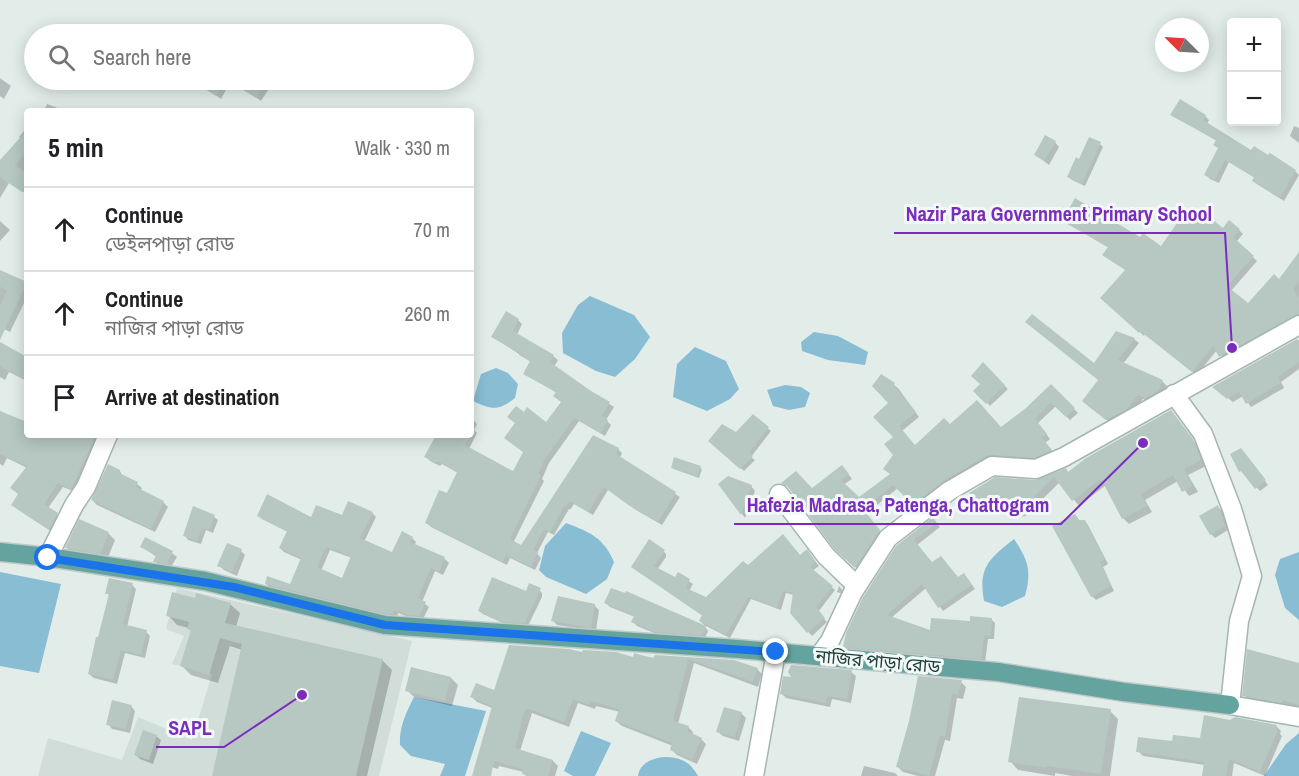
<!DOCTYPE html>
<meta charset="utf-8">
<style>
:root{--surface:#fff;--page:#f2f2f2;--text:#202124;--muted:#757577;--line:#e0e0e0}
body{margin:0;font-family:"Archivo Narrow","Noto Sans Bengali",sans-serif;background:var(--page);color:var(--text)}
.controls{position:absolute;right:18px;top:18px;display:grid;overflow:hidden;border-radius:6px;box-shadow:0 3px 15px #0003}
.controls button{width:54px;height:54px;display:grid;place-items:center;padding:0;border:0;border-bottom:2px solid var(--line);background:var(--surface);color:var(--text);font:30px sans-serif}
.compass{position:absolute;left:1155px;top:18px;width:54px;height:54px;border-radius:50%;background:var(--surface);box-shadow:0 3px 15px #0003;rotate:294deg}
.stop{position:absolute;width:18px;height:18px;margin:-14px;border:4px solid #1a73e8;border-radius:50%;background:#fff}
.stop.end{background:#1a73e8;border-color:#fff;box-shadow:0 2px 6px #0008}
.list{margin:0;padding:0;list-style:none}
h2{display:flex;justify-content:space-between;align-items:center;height:78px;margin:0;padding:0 24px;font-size:26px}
h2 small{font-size:20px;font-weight:400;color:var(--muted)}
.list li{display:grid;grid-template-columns:39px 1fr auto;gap:18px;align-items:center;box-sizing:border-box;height:84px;padding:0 24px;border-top:2px solid var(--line)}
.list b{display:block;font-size:22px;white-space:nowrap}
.list p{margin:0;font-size:20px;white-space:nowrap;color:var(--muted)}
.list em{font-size:20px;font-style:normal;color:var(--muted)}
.icon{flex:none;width:33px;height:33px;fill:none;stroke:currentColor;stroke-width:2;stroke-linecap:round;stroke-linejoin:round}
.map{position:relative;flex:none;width:1299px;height:776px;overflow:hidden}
.search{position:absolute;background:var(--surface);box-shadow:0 3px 15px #0003;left:24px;top:24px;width:450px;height:66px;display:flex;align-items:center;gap:15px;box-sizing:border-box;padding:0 21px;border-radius:33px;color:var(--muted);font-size:22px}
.panel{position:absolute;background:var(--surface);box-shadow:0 3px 15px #0003;left:24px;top:108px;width:450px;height:330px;border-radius:6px}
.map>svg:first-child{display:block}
.built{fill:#d0ddd9}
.water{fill:#88bdd4}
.shadow{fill:#0003;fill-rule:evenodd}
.building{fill:#b7c8c3;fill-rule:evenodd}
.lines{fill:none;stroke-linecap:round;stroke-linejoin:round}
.minor-casing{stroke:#a4b5b2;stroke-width:21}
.major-casing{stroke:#c1c9c8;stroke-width:21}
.minor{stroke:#fff;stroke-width:18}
.major{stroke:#65a49e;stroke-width:18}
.route{stroke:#1a73e8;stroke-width:8}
.labels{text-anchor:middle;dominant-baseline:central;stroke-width:6;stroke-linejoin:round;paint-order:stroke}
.street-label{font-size:18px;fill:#213f3b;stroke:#f3f9f7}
.leader{fill:none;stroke:#7b2cbf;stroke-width:2}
.callout-dot{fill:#7b2cbf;stroke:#f3f9f7;stroke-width:2}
.callout-label{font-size:20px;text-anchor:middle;font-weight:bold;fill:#7b2cbf;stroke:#f3f9f7;stroke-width:6;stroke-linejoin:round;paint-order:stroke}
</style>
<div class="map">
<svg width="1299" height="776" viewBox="0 0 1299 776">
<rect width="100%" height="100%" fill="#e2edea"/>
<path class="built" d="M177 588 412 641 379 776H38L48 738 122 760 138 717 192 740 212 674 172 664 184 636 166 629Z"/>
<path class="water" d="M590 296 634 315 650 337 635 359 615 377 596 371 563 353 562 333 578 305Z
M814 332 838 336 868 352 865 365 828 360 802 351 801 342Z
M695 347 726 361 739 389 730 399 707 411 673 397 677 364Z
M496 368 508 373 518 384 515 398C498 411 492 410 473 401L481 374Z
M785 385 801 387 810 393 805 407 789 410 773 406 767 390Z
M566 523C590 532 604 538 614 562L607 579 586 594 546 577 539 570 545 546Z
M1014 539C1028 560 1032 571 1025 596L1002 607 984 601C978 567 989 559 1014 539Z
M1299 552V620L1285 608 1275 575 1280 559Z
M0 572 61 584 39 673 0 666Z
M414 697 486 711 465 776H440L445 764 411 756 400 745C399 727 406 713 414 697Z
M581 731 611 743 595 776H573L564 771Z
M1299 733V776H1264L1286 744Z
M663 757C680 757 690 761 698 776H638C640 763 651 759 663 757Z"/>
<path class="shadow" d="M0 78 11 86 4 99 0 96Z
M203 80H230L231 81 221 99 200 84Z
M245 80H267L272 84 261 101 240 86Z
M47 104 58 108 61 111H44Z
M1172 115 1205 116 1209 120 1207 124 1252 152 1295 171 1299 175 1284 201 1257 184 1255 178 1229 162 1219 183 1210 179 1206 175 1219 149 1215 145 1217 141Z
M1294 126 1299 128V143L1290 136Z
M27 127V192L25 193 9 183 0 198V161L21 138 19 137Z
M1055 142 1059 147 1049 165 1036 155Z
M1100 144 1103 147 1085 186 1072 180 1069 177 1080 161Z
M0 221 10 230 0 241Z
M1064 221 1141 239 1162 249 1196 222 1223 230H1239L1243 234 1236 242 1257 261 1231 291 1248 305 1279 281 1299 255V319L1225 360 1217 350 1197 375 1145 334 1144 336 1102 298 1126 271 1109 248Z
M0 271 27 284V297L10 332 0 327Z
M518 320 522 324 517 335 553 356 558 360 554 367 614 407 606 420 611 425 605 436 579 421 549 463 542 479 544 481 513 543 521 547 618 449 622 453 620 458 680 497 662 525 636 510 608 490 593 515 574 504 570 510 569 509 554 535 548 532 537 553 541 558 535 570 510 558 507 565 431 527 426 522 448 495 458 473 442 464 440 466 430 461 426 457 443 435H471V419L473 420 477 424 474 430 477 433 469 449 514 473 524 452V414L547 424 562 402 557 393 525 374 531 362 493 337Z
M1117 333 1134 339 1139 343 1123 364 1162 381 1167 386 1163 396 1151 402 1143 399 1132 413 1112 424 1088 406 1099 381 1095 365Z
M1299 340V369L1281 382 1284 388 1251 407 1243 396 1233 402 1214 387Z
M0 346 27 359V381L9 372 5 380 0 377Z
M983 365 1008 389 990 406 976 391 982 384Z
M882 376 898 388 919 417 902 431 915 447 950 426 1001 429 1027 409 1051 386 1078 413 1070 420 1056 406 1038 423 1050 439 1045 443 1055 454 1039 461 997 458 918 507 898 488 866 514 883 535 860 571 836 548 792 490 783 483 812 490 846 471 852 479 843 485 859 499 891 475 895 455V437L890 403Z
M0 411 27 425V435H102L76 492 63 487 48 508 61 518 54 533 17 509 27 468 7 458 3 466 0 464Z
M1171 411 1198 447 1206 466 1188 475 1198 492 1189 496 1178 481 1145 500 1152 512 1129 524 1123 518 1106 485 1079 506 1060 482 1024 517 1007 499 986 513 971 493 1036 482 1066 470 1069 473Z
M753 416 771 431 751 457 755 460 744 471 710 441 736 434Z
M1244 453 1268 485 1260 491 1241 471Z
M109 466 120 471 123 477 137 484 142 488 140 491 163 502 168 507 155 532 97 505 92 500Z
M700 468 702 469 699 478 674 469Z
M720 484 751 486 755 491 745 518Z
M1218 507 1222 511 1228 530 1215 538 1211 534Z
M194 508 214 517 218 520 213 533 206 530 201 544 188 540 185 536Z
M372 513 376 517 364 542 393 554 412 538 416 542 414 546 445 559 449 563 443 575 435 571 422 602 429 607 423 619H414L398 613 397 618 392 617 270 588 266 584 291 586 302 560 284 552 280 548 288 532 262 519 258 515 312 520ZM330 550 352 558 343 580 321 571Z
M1075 515 1080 522 1084 521 1088 525 1108 564 1103 567 1114 591 1096 600 1092 596Z
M933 519 940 527 917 545 932 564 958 579H968L975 589 943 611 926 588 891 618 931 632 991 619 995 623 994 639H988L985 663 848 650 844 647 898 547Z
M108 533 115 540 107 560 74 555 67 548Z
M145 539 172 553 177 557 171 567 159 566 155 561 157 557 142 547Z
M662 550 666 554V557L657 570 676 579 678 574 693 584 689 591 706 599 747 567 810 555 819 566 812 571 835 590 818 612 827 622 812 636 791 613 794 595 786 593 781 610 751 599 730 638 704 625 700 621 703 616 636 570Z
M241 551 245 555 237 576 224 570 219 565Z
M132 585 136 589 127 627 146 632 150 636 145 658 125 653 117 684 94 678 89 674 110 596 107 593Z
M839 586 843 591 842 594 837 592Z
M538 589 542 593V597L528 626 507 625 483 614 479 610Z
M196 600 230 604 240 613 236 627 382 660 392 670 367 776H213L242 650 230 646 218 683 191 675 182 666 192 632 189 628 177 625 168 615Z
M606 603 705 627 708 631 705 638 659 635 637 626 633 622 635 617 610 607Z
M594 605 599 610 596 631 557 625 553 621Z
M583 654 634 659H654L656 656 733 661 757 669 762 674 758 687 694 663 678 724 688 727 693 732 692 735 701 739 706 744 697 764 677 755 672 750 673 746 622 726 616 721 620 712 596 706 595 709 578 703 569 727 532 713 520 751 553 761 558 766 555 776H526L524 772 499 766 498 769 485 765 492 708 477 702 472 697 495 692Z
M1299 665V709L1249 700 1244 695Z
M851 672 856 676 851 703 832 699 830 707 786 698 782 694 794 680Z
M451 678 458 685 452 706 414 697 407 690Z
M961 682 966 687 963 699 957 698 950 741 945 740 935 776H918L903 772 898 767 913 708Z
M131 706 135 711 130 733 112 729 108 724Z
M1110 711 1118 719 1110 776H1072L1055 773V776L1018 770 1010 761Z
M741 713 746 718 739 741 723 736 718 732Z
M1276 726 1281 731 1280 734 1282 736 1265 776 1234 763 1232 776H1203L1205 765 1143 756 1138 751 1173 742 1201 740Z
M156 736 161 740 153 764 140 759 136 755Z
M864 766 895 773 898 776H861Z"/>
<path class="building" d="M191 80H226L216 96Z
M227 80H267L256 98Z
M1180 99 1206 115 1203 120 1251 150 1254 146 1268 155 1270 153 1296 170 1280 198 1252 181 1254 177 1225 160 1215 180 1204 175 1218 148 1213 145 1216 140 1170 115Z
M27 130V152L15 165 27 173V184L22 192 0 177V160Z
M1045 135 1056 141 1044 161 1034 155Z
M1089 137 1101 142 1082 184 1067 177 1076 157 1079 159Z
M1075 198 1140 237 1143 233 1161 246 1184 213 1196 220 1203 212 1223 228 1229 220 1240 229 1233 237 1254 256 1227 286 1248 303 1274 274 1279 279 1299 252V281L1293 290 1299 298V314L1219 357 1213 346 1192 372 1140 331 1139 333 1100 298 1125 270 1102 255 1108 247 1062 221Z
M0 270 27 282 0 340V306L7 290 0 287Z
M506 311 519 319 513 331 554 355 550 362 591 391 610 402 602 416 608 420 601 433 574 418 545 459 538 474 541 475 510 539 521 545 593 435 619 448 616 454 676 492 658 522 630 506 604 487 588 512 570 501 566 507 564 506 550 532 544 529 533 550 538 552 531 567 506 555 503 562 425 523 439 490 447 493 457 472 437 461 436 463 424 457 436 435H471L465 445 513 471 523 452 504 438 515 423 507 417 516 406 524 412 527 407 546 422 561 402 553 396 556 392 523 374 530 361 519 355 520 353 491 337Z
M1032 314 1094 363 1116 331 1135 338 1118 360 1163 380 1158 391 1146 398 1138 395 1127 409 1106 420 1082 401 1098 380 1025 322Z
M1297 339 1299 342V362L1278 377 1281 383 1246 404 1239 392 1227 399 1212 387Z
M0 342 27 357V381L0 366Z
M983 362 1005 385 986 404 973 391 980 384 971 376Z
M881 374 895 383 894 385 916 412 899 426 915 445 944 418 950 424 977 400 1001 427 1026 408 1051 384 1075 408 1066 417 1051 403 1035 419 1047 434 1042 438 1052 450 1034 458 993 455 986 456 943 481 913 505 893 485 863 509 880 530 855 568 834 549 788 487 781 483 796 471 812 488 842 465 849 474 841 480 859 497 890 474 883 469 893 455 884 444 893 437 873 417 888 403 872 386Z
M1171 410 1193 439 1201 460 1184 469 1193 486 1182 492 1173 475 1141 494 1147 506 1122 519 1101 479 1072 501 1054 477 1018 513 1000 495 980 508 969 493 995 477 1036 480 1066 468 1068 472 1086 458Z
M0 411 27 422V435H84L94 439 71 489 58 483 44 504 58 513 49 530 11 505 18 494 10 488 27 466 0 454Z
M753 414 769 427 749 452 753 456 740 469 708 441 722 424 736 432Z
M1241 448 1266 480 1255 489 1241 471 1239 472 1230 454Z
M674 457 701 466 697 477 671 468Z
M108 464 120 470 119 473 138 482 136 487 164 501 151 529 91 500Z
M728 476 752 485 741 515 718 484Z
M267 494 311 517 316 505 342 515 348 501 373 512 360 538 392 552 402 531 413 537 410 542 445 557 439 572 431 568 418 598 426 602 419 616 408 615 394 610 393 614H387L265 584 267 576 290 584 301 558 279 548 287 531 257 516ZM326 547 351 556 342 578 317 567Z
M1218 505 1225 526 1210 535 1199 516Z
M193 506 215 515 209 530 202 528 197 541 183 536Z
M1075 514 1079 520H1085L1105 560 1100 562 1111 586 1091 597 1052 526Z
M933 517 937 523 914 540 932 562 941 556 958 577 964 573 972 585 938 608 922 584 887 615 930 630 931 618 970 621V616L992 618 991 636 984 635 981 659 843 647 846 633 863 597 896 546Z
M79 519 109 532 100 554 65 548Z
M783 534 800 555 807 549 816 562 810 567 833 586 816 607 825 618 807 633 790 613 793 593 783 591 777 608 748 597 726 635 699 621 702 615 631 567 649 539 665 550 654 566 675 577 678 572 690 579 686 588 706 597 743 561 748 565Z
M145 537 173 551 167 564 153 562 156 555 140 547Z
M227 543 242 549 232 572 217 566Z
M492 577 526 591 529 583 541 588 525 623 502 622 478 611Z
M109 578 133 583 123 624 147 630 141 655 121 650 113 680 88 674 96 637H98L109 594H105Z
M611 588 625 593 626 591 706 626 702 635 654 632 631 622 634 616 604 603Z
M172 592 195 598 196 593 231 603 225 623 383 659 356 776H212L242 644 220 638 209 675 180 666 191 630 187 629 189 622 166 616Z
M558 596 595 604 591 628 551 621Z
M509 645 569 649 582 652 583 650 616 652 633 657 634 653 653 658 655 655 734 660 758 668 753 682 688 659 673 721 689 726 687 731 702 738 692 760 670 750 672 743 615 721 619 709 591 701 589 705 573 699 564 722 526 708 524 712 515 748 553 760 548 776H529L522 774 523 769 494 761 491 776H472L492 706 470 697 476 683 494 690Z
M1247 649 1299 663V705L1283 700 1282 703 1242 696Z
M791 665 852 670 847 699 828 696 826 703 780 694 783 676 791 677 788 672Z
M411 667 451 677 445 701 405 691Z
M918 676 962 680 958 695 952 693 945 737 940 735 929 776 896 767 909 721Z
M1019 697 1111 709 1101 774 1047 766V768L1008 762Z
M112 700 132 705 126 729 106 725Z
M724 707 742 712 735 737 716 732Z
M1204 715 1230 720 1235 717 1277 725 1275 729 1278 730 1260 772 1229 759 1226 776H1202L1204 762 1136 752 1138 737 1172 741 1173 735 1200 738Z
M143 730 157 735 149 760 134 755Z"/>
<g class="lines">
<g class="minor-casing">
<path id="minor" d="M1174 394 1203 434 1232 509 1252 576 1239 621 1230 705 1299 717
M779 494 826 556 857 586
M48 557 74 505 86 487 108 435
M819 656 830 641 853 592 888 538 949 491 992 466 1036 469 1064 457 1299 325
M754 776 776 652"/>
</g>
<g class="major-casing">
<path id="major" d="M0 552 48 557 205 581 385 625 738 649 998 672 1124 692 1230 705"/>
</g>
<use href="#minor" class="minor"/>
<use href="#major" class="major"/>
</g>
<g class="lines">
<path class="route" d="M48 558 234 587 385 625 776 652"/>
</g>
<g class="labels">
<g class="street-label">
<text transform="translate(878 661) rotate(5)">নাজির পাড়া রোড</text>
</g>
</g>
<path class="leader" d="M1232 348L1225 233H894M1143 443L1061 524H734M302 695L224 747H156"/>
<g class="callout-dot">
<circle cx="1232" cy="348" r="6"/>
<circle cx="1143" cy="443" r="6"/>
<circle cx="302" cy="695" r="6"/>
</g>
<g class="callout-label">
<text x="1059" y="221">Nazir Para Government Primary School</text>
<text x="898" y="512">Hafezia Madrasa, Patenga, Chattogram</text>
<text x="190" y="735">SAPL</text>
</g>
</svg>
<div class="controls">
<button>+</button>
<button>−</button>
</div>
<svg class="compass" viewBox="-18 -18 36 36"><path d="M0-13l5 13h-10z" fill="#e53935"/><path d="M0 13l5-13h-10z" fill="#757577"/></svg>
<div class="stop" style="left:48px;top:558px"></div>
<div class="stop end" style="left:776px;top:652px"></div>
<div class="search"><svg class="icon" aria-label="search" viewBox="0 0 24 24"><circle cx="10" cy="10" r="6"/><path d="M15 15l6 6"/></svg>Search here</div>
<section class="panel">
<h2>5 min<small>Walk · 330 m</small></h2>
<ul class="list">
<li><svg class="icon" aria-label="ahead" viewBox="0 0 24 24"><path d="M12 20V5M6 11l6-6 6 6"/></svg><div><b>Continue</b><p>ডেইলপাড়া রোড</p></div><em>70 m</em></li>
<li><svg class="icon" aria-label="ahead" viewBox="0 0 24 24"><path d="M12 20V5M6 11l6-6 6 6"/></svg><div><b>Continue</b><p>নাজির পাড়া রোড</p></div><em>260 m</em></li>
<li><svg class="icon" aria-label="arrive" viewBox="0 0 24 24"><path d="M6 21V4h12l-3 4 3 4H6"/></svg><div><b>Arrive at destination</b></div></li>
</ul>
</section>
</div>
